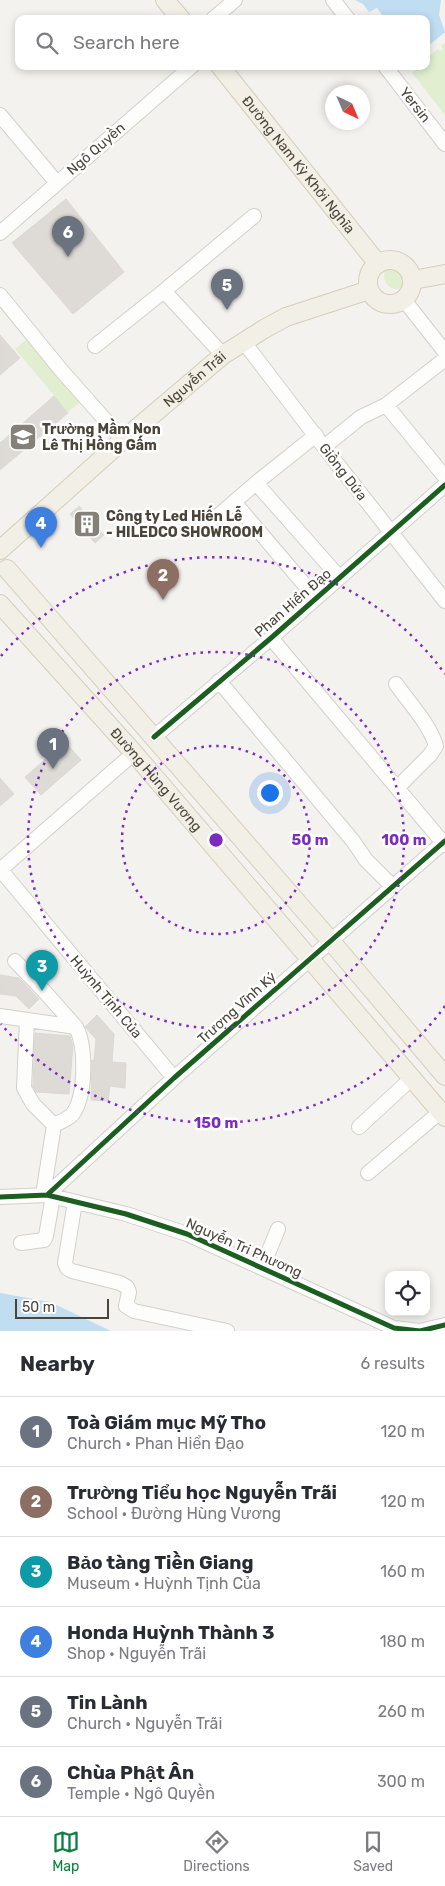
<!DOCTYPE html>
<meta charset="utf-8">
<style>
:root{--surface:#fff;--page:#f2f2f3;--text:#2b2b33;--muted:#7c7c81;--line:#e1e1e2;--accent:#0b8043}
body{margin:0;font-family:Rubik,sans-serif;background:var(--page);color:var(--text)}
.controls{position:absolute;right:15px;bottom:15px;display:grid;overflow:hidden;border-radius:10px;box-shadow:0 2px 8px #0003}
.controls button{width:45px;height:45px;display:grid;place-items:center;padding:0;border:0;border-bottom:1px solid var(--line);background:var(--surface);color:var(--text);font:25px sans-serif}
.compass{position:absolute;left:325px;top:85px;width:45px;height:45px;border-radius:50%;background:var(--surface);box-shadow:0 2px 8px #0003;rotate:136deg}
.scale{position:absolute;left:15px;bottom:12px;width:94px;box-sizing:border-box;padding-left:5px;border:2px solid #4b4439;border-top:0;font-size:14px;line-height:18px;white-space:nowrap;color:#4b4439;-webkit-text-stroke:4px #fff;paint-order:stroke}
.you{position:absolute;left:269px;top:792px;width:18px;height:18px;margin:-12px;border:4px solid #fff;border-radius:50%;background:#1a73e8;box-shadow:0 0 0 8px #1a73e833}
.badge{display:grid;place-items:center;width:32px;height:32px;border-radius:50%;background:var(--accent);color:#fff;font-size:16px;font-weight:700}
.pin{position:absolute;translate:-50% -41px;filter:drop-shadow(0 1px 2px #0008)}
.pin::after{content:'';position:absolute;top:26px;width:18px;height:15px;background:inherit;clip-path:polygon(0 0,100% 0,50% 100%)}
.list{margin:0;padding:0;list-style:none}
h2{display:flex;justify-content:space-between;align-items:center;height:65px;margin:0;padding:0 20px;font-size:21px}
h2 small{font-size:16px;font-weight:400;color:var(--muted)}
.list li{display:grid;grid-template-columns:32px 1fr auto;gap:15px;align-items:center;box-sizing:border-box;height:70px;padding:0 20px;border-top:1px solid var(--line)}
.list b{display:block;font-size:19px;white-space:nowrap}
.list p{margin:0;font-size:16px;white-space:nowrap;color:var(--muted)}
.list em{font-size:16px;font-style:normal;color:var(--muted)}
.icon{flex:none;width:28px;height:28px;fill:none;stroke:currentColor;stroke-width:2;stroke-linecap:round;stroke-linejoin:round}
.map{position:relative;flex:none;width:445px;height:1331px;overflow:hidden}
.search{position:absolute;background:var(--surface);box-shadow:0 2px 8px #0003;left:15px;right:15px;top:15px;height:55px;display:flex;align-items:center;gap:12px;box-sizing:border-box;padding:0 18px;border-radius:10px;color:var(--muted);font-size:19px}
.sheet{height:485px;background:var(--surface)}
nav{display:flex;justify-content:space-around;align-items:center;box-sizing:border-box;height:70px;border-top:1px solid var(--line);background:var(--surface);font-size:14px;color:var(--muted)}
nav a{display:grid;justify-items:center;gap:2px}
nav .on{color:var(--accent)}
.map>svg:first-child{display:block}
.green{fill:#e1eecf}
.water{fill:#c0ddf1}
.building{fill:#dedbd6;stroke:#dcd9d4}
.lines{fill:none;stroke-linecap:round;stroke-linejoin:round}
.minor-casing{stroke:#d2d0cb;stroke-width:16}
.major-casing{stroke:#d6cebb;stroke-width:20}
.minor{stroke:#fdfdfc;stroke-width:14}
.major{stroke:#f2efe6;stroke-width:18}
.cycleway-casing{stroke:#fff;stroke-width:8}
.cycleway{stroke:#1b5e20;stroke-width:5}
.ring{fill:none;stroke:#7b2cbf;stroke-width:2.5;stroke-dasharray:2.5 5}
.labels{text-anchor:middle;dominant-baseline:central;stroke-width:5;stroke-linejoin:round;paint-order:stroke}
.street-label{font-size:14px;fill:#4b4439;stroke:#fff}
.poi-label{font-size:14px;font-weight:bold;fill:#4b4439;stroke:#fff;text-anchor:start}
.centre{fill:#7b2cbf;stroke:#fff;stroke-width:2.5}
.ring-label{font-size:15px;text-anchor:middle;font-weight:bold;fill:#7b2cbf;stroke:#fff;stroke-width:5;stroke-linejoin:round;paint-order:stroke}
</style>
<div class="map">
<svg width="445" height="1331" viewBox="0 0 445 1331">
<rect width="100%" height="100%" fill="#f4f2ee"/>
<path class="green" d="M445 43V115L412 73 419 68 418 66H426V59L438 49 440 51 443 49 441 46Z
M384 276a13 13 0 1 1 26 0a13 13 0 1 1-26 0Z
M34 333 88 396 68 412 15 349Z"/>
<path class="water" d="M355 0H441L439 15 445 32 427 47 426 19H385L377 8 369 12 363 4Z
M0 1293 50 1302 111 1331H0Z"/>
<path class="building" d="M66 199 124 272 73 314 12 243Z
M0 335 20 358 0 375Z
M54 396 68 413 0 470V443Z
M79 506 104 535 95 543 70 514Z
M65 742 81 760 41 795 25 777Z
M0 778 14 794 0 806Z
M0 975 19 978 39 999 29 1009 16 996 0 994Z
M97 1015 114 1034 112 1062 126 1063 125 1088 110 1086 108 1101 91 1100 92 1060 94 1061 96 1039 85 1027Z
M35 1033 70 1036 73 1046 69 1094 36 1092 33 1086Z"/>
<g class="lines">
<g class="minor-casing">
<path id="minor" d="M333 0 348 19
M213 19 235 0
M385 66 445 144
M0 115 57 183
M0 233 192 66
M164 291 254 216
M0 295 61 370 123 440
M404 300 445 352
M243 341 324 447 445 601
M95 346 164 291 223 355
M386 405 445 477
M316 435 256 483 339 577
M324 447 361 417 386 405 445 359
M234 502 316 598
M219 515 256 483
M271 638 445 845
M219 681 353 841 366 860 393 887
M396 684C410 704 429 723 436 746L430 755 397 788
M154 737 271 638 445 485
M0 869 174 1078
M0 870 134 753
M15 961 44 991 76 1027
M0 1016 76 1027C86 1046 86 1093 74 1112 71 1118 60 1122 54 1125L43 1195
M27 1020 24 1088 33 1104 54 1125
M359 1127 412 1078
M368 1173 440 1112
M47 1195 174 1078 445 841
M0 1197 47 1195 126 1214 187 1234 394 1328 420 1331 445 1325
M75 1202 65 1263 67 1268 72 1271 120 1283 127 1287 129 1292 126 1306 134 1311 227 1331
M21 1243 44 1240 46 1236 53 1196
M262 1268 278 1229"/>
</g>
<g class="major-casing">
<g id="major">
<path d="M165 0 181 19"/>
<path id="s1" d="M220 66 378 264"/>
<circle cx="390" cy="282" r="22"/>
<path d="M413 280 445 274"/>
<path id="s2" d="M0 550 123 440 223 355 264 329 286 317 369 290"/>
<path d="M7 569 330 940 445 1076"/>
<path id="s3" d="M0 604 134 753 445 1117"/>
</g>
</g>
<use href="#minor" class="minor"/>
<use href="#major" class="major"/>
<g class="cycleway-casing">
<path id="cycleway" d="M154 737 271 638 445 485
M47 1195 174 1078 445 841
M0 1197 47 1195 126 1214 187 1234 394 1328 420 1331 445 1325"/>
</g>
<use href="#cycleway" class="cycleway"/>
</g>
<g class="ring">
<circle cx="216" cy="840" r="94"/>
<circle cx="216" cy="840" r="188"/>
<path d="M445 1006A283 283 0 0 1 1 1024M1 656A283 283 0 0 1 445 674"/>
</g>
<defs>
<g id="school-square" transform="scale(1.4375)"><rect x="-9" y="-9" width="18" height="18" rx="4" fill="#868178" stroke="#fff"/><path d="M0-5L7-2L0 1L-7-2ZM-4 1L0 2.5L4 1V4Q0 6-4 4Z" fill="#fff"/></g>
<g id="building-square" transform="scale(1.4375)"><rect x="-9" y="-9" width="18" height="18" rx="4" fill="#868178" stroke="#fff"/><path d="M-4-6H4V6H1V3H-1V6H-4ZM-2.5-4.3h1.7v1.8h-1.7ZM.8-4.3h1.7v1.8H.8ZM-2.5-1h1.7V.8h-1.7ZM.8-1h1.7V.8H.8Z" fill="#fff"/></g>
</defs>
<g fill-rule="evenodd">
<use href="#school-square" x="23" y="437"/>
<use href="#building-square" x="87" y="524"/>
</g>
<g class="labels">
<g class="street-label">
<text transform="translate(415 105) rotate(52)">Yersin</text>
<text transform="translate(96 149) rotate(-41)">Ngô Quyền</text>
<text stroke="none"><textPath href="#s1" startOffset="126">Đường Nam Kỳ Khởi Nghĩa</textPath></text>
<text stroke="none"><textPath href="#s2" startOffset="259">Nguyễn Trãi</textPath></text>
<text transform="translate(343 472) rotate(52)">Giồng Dứa</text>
<text transform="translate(293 603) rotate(-41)">Phan Hiển Đạo</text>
<text stroke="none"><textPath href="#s3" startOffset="235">Đường Hùng Vương</textPath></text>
<text transform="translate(106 997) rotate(50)">Huỳnh Tịnh Của</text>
<text transform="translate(237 1008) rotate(-42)">Trương Vĩnh Ký</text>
<text transform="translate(244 1248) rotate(24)">Nguyễn Tri Phương</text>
</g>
<g class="poi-label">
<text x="42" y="429">Trường Mầm Non<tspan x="42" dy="16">Lê Thị Hồng Gấm</tspan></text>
<text x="106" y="516">Công ty Led Hiến Lễ<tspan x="106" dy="16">- HILEDCO SHOWROOM</tspan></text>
</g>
</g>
<circle cx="216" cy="840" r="8" class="centre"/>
<g class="ring-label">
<text x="310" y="845">50 m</text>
<text x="404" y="845">100 m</text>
<text x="216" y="1128">150 m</text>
</g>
</svg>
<div class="controls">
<button><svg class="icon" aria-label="locate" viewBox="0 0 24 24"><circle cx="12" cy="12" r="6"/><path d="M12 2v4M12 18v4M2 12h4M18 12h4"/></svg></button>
</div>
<svg class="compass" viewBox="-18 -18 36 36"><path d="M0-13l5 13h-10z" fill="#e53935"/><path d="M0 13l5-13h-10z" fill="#7c7c81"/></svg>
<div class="scale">50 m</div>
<div class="you"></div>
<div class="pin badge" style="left:53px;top:769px;background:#6b7280">1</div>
<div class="pin badge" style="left:163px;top:600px;background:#8d6e63">2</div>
<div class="pin badge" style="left:42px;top:991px;background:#0f9aa8">3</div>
<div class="pin badge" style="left:41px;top:548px;background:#3f7fe0">4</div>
<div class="pin badge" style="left:227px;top:310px;background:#6b7280">5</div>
<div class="pin badge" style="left:68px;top:257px;background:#6b7280">6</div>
<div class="search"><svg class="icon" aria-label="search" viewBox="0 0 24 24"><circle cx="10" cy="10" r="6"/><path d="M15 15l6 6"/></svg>Search here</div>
</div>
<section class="sheet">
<h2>Nearby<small>6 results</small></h2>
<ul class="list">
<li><span class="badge" style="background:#6b7280">1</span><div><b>Toà Giám mục Mỹ Tho</b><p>Church · Phan Hiển Đạo</p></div><em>120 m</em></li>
<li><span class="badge" style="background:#8d6e63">2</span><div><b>Trường Tiểu học Nguyễn Trãi</b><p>School · Đường Hùng Vương</p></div><em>120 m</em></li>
<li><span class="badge" style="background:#0f9aa8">3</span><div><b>Bảo tàng Tiền Giang</b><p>Museum · Huỳnh Tịnh Của</p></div><em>160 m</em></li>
<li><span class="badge" style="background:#3f7fe0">4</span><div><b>Honda Huỳnh Thành 3</b><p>Shop · Nguyễn Trãi</p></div><em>180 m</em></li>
<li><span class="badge" style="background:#6b7280">5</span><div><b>Tin Lành</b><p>Church · Nguyễn Trãi</p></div><em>260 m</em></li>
<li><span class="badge" style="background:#6b7280">6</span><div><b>Chùa Phật Ân</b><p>Temple · Ngô Quyền</p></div><em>300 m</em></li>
</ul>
</section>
<nav>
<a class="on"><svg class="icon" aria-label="map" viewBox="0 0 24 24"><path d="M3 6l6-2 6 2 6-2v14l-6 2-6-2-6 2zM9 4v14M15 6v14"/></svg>Map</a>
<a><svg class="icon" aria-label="directions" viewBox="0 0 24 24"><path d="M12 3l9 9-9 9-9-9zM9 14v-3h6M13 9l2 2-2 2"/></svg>Directions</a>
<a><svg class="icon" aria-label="saved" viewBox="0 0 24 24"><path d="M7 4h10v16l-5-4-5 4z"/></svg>Saved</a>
</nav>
